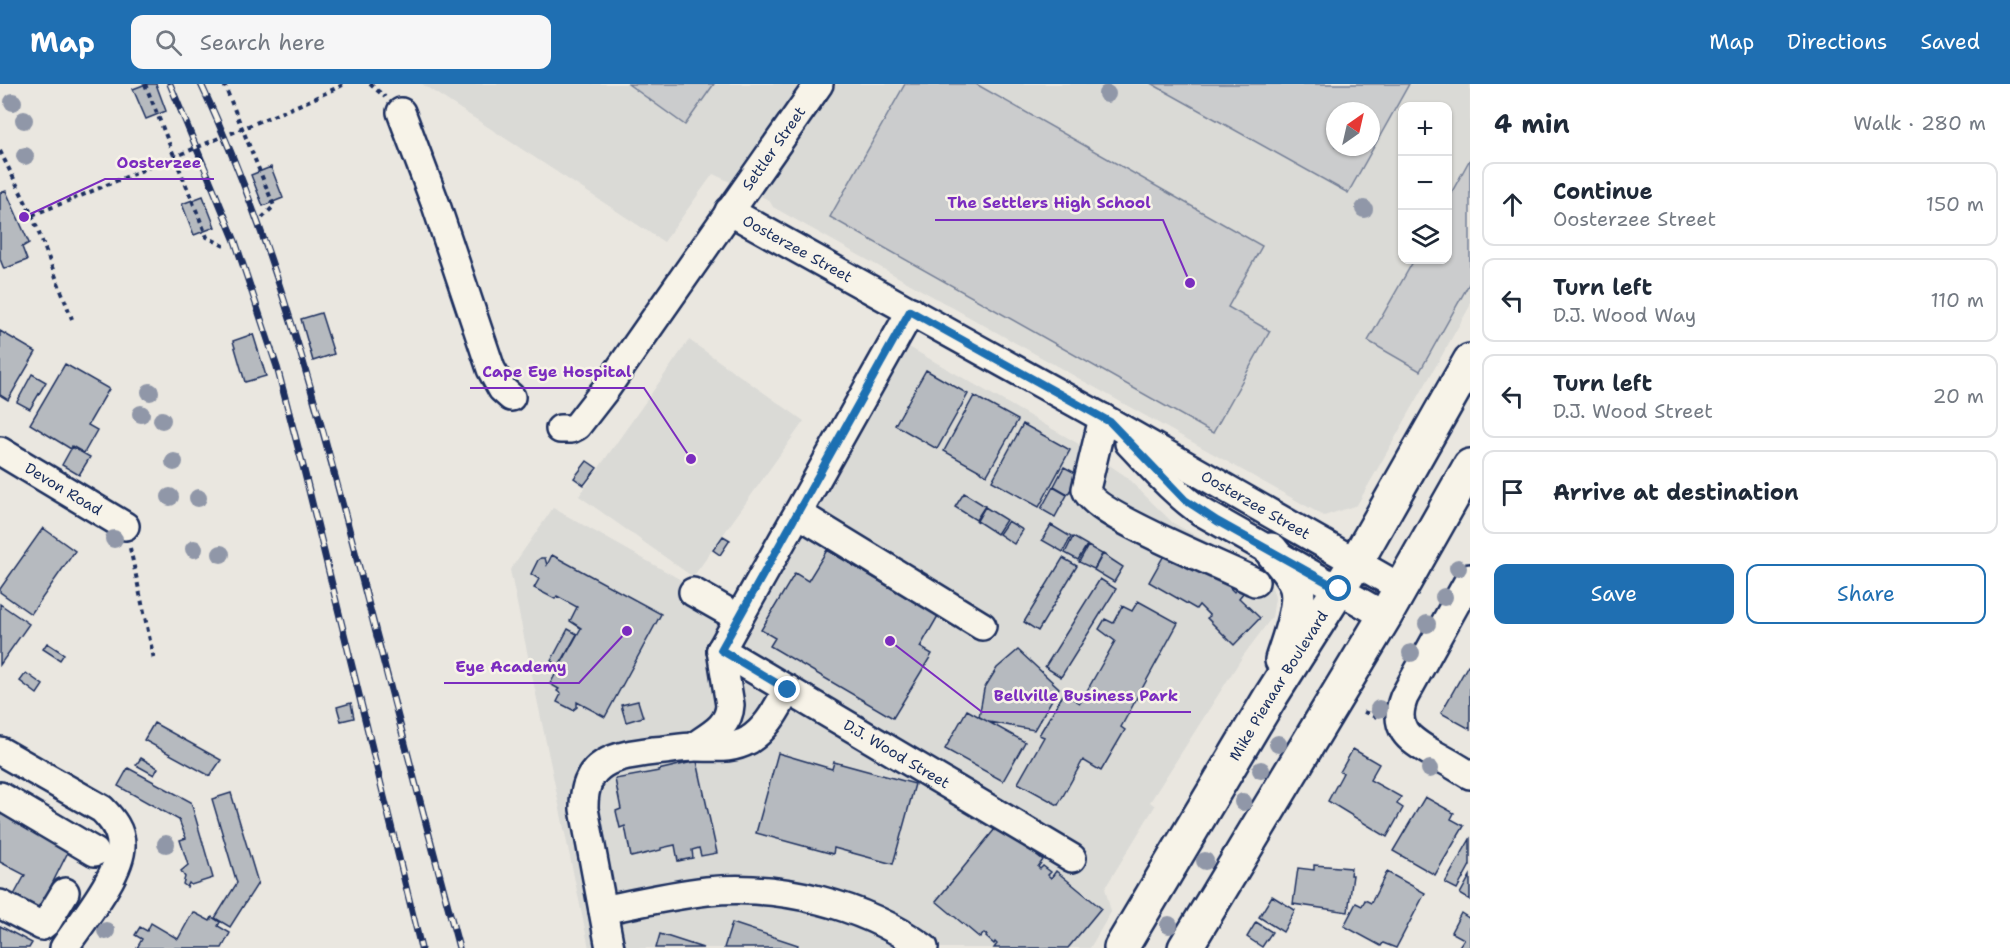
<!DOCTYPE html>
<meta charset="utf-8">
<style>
:root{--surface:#fff;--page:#f6f6f7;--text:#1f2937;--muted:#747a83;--line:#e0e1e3;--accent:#1f6fb2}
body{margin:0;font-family:"Shantell Sans",sans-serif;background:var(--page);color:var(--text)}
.controls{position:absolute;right:18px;top:18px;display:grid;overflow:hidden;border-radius:12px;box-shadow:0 2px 4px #0004}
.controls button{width:54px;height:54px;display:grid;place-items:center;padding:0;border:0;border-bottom:2px solid var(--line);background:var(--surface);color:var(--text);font:30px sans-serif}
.compass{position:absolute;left:1326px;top:18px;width:54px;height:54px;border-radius:50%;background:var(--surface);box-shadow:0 2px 4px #0004;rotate:34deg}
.stop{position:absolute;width:18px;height:18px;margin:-14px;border:4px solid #1f6fb2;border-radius:50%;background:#fff}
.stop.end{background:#1f6fb2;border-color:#fff;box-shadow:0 2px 6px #0008}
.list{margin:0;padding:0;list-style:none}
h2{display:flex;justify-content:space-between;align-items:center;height:78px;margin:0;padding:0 24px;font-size:26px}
h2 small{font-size:20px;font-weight:400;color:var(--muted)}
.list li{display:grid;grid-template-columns:39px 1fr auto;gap:18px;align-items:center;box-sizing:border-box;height:84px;margin:0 12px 12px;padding:0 12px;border:2px solid var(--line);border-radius:12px}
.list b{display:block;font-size:22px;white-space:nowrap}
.list p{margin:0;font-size:20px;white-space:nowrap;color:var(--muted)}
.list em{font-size:20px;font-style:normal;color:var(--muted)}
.actions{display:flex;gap:12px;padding:18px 24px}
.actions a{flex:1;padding:14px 0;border:2px solid var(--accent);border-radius:12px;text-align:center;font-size:21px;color:var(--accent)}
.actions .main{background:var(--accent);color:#fff}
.icon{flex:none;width:33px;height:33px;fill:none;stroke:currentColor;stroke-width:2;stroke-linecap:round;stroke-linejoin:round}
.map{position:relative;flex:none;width:1470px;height:864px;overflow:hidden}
header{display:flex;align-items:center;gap:36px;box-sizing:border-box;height:84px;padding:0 30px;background:var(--accent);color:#fff}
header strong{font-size:28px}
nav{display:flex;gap:33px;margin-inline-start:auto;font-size:21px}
.search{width:420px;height:54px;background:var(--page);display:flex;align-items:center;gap:15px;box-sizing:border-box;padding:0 21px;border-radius:12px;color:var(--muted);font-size:22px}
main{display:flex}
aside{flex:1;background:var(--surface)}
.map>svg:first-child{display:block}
.built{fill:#dadad6;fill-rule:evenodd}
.green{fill:#cbcccd;stroke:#737e96;stroke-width:1.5;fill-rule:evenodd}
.building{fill:#b6babf;stroke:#1b2f5e;stroke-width:1.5}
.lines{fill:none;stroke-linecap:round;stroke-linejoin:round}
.minor-casing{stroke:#1b2f5e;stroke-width:32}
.major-casing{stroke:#1b2f5e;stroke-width:38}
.path{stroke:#1b2f5e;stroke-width:4;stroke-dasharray:4.5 4.5;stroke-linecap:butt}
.minor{stroke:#f7f3e8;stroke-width:27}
.major{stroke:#f7f3e8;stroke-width:33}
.rail-casing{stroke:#1b2f5e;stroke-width:7}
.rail{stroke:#f7f3e8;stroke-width:4.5;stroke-dasharray:14;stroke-linecap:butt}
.path-bridge{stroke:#1b2f5e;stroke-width:4;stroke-dasharray:4.5 4.5;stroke-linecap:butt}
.tree{fill:#9097a8}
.route{stroke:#1f6fb2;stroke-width:8}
.labels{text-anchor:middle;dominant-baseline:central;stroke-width:5;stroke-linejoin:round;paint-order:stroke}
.street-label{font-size:15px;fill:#1b2f5e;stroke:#f7f3e8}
.leader{fill:none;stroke:#7b2cbf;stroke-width:2}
.callout-dot{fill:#7b2cbf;stroke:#f7f3e8;stroke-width:2}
.callout-label{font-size:16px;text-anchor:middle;font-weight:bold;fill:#7b2cbf;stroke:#f7f3e8;stroke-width:5;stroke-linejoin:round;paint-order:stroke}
</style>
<header>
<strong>Map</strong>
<div class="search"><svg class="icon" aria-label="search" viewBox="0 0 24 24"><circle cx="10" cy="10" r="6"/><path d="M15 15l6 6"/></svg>Search here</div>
<nav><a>Map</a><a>Directions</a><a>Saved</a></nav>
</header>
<main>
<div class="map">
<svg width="1470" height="864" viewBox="0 0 1470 864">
<rect width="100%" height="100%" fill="#eae7e0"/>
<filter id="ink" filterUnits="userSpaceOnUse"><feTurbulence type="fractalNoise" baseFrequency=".0167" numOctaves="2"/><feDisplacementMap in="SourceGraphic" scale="12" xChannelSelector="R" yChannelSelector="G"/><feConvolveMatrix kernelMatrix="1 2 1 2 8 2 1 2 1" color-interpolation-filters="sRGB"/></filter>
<g filter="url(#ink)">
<path class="built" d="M422 0H1470V222L1357 421 1324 432 773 123 769 116 713 90 664 158ZM1402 22H1448V176H1402ZM1335 27H1371V63H1335Z
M893 254 1077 359 1124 391 1173 439 1258 486 1272 503 1275 514 1272 533 1243 572 1150 718 1155 722 1105 804 1111 828 1090 864H589L510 486 553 424 738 528Z
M689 256 804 337 693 493 579 412Z"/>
<path class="green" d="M628 0H714L685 41Z
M905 0H976L1262 162 1228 223 1270 247 1213 349 830 133Z
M1152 0H1409L1348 109ZM1335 27H1371V63H1335Z
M1470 75V198L1420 287 1368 257 1414 176H1448V115Z"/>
<path class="building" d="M146 0H156L166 27 146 35 133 5Z
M271 83 283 114 263 122 251 91Z
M6 107 29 159 22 163 27 176 4 185 0 175V109Z
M203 112 215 143 194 151 182 120Z
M321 229 334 270 313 277 301 235Z
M0 247 36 268 8 316 0 311Z
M253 250 266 292 245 298 233 257Z
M65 280 109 305 88 341 97 346 84 369 72 362 71 365 30 340Z
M926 286 968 310 937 365 895 341Z
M32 290 46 298 30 325 17 318Z
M974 312 1018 336 987 391 944 367Z
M1023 340 1070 366 1039 423 992 397Z
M72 363 90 373 79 391 62 381Z
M587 377 597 384 584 401 574 394Z
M1064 383 1079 391 1068 410 1054 402Z
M1053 403 1067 411 1055 433 1041 425Z
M964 409 985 422 976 436 955 423Z
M985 423 1006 436 997 450 977 437Z
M1008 437 1023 446 1014 460 999 450Z
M1051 441 1071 453 1063 468 1042 456Z
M43 444 75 467 31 530 0 508V505Z
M723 452 730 456 720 471 713 466Z
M1073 453 1087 461 1078 476 1065 469Z
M1088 462 1102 470 1094 485 1079 478Z
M827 466 938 532 920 563 932 570 893 634 770 562 775 554 761 546 795 489 808 497Z
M1167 466 1230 499V504L1234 508 1238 503 1244 508 1239 514 1260 534 1234 561 1207 534 1210 532 1199 521 1196 525 1149 498Z
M1103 470 1123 483 1114 498 1094 486Z
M552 471 661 530 605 633 577 618V623L573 626 557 618 561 610 557 607 559 605 550 600 581 544 570 537 577 523 557 512 555 515 534 504 539 495 531 490 538 476 541 474H545L547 481Z
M1063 474 1077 482 1038 547 1024 538Z
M1100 495 1116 505 1061 593 1045 583Z
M1138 517 1178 539 1121 643 1125 646 1101 687 1083 676 1058 721 1018 699 1044 653 1039 651 1064 609 1080 619 1115 557 1099 545 1105 535 1113 539 1122 522 1132 527Z
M0 520 29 540 0 581Z
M568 545 577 550 559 582 551 577Z
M47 559 64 570 60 576 43 565Z
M1018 566 1059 604 1034 646 989 638 979 633 984 605 997 584Z
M1468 581 1470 583V645L1441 629Z
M26 589 43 601 37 610 20 597Z
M638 617 643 633 626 638 621 621Z
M351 619 354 634 341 637 337 623Z
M967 626 1025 658 1003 697 945 665Z
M154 639 221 676 210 692 144 656Z
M1353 665 1379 680 1370 696 1401 713 1397 720 1403 724 1387 753 1328 717 1343 689 1340 688Z
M778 669 832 685 834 678 915 700 893 780 834 764 833 770 756 749Z
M141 674 158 684 154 691 136 681Z
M697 677 717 769 701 772 699 764 692 766 693 774 678 777 675 761 661 764V766L631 773 625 742 620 744 616 727 621 725 615 695 659 687 658 686Z
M128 684 191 718 213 794 191 801 189 799 187 803 183 800 185 793 181 787 188 781 180 756 186 754 179 736 118 702Z
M231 709 258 799 230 843 215 834 237 799 212 715Z
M1425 713 1454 729 1451 735 1464 742 1435 791 1393 767Z
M0 721 69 766 49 806 51 807 42 832 9 820 25 791 0 778Z
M999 740 1043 776 1038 783 1040 785 1043 782 1051 788 1048 791 1051 794 1056 787 1101 824 1068 864H994L997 860 995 858 994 860 986 853 987 851 984 849 980 854 936 817Z
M1470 755V781L1457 805 1445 799Z
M1314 781 1351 784 1350 791H1353L1348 828 1293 820 1298 784 1314 786Z
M1387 788 1425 809 1396 864 1383 859 1381 862 1344 842 1356 819 1362 822 1365 816 1371 819Z
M1470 792V816L1460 810Z
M1272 812 1295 826 1283 848 1259 833Z
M193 828 210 837 212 833 220 838 218 842 230 849 222 864H137L142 855 135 851 140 843 147 847 151 839 178 855Z
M1461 829 1470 835V864H1458L1464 855 1451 848Z
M1256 838 1272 848 1262 863 1247 853Z
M732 839 798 861 797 864H724Z
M0 842 32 859 29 864H0Z
M660 850 703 864H656Z"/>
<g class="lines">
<g class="minor-casing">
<g id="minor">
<path d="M401 28 436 121 491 285 502 305 511 313"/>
<path id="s1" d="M729 127 1110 338 1401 504"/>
<path d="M1103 334 1086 405C1092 431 1227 483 1255 498"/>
<path id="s2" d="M560 345H571L577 342 605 306 819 0"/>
<path d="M1129 359C1152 383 1173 408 1200 427L1385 532"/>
<path id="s3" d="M0 367 125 442"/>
<path d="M799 430 982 542"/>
<path d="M1470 494 1404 613C1392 644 1408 655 1432 669 1445 676 1457 683 1470 691"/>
<path d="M693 508 739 534"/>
<path id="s4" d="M721 566 1072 774"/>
<path d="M721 566 911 227"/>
<path d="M693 663C710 651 729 643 730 621L721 566"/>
<path d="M0 667 102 725C112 735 121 746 121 761 122 789 80 840 64 864"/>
<path d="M0 712 95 768"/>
<path d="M0 820 42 842 47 838 65 808"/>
<path d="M603 826C637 819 672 811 707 807 781 800 863 820 924 864"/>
<path d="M610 864 584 725C583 677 614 672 654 667 668 666 682 663 695 663 715 663 731 666 749 656 768 644 777 624 788 605"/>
</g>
</g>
<g class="major-casing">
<g id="major">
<path d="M1271 466C1279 477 1291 488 1296 501 1303 520 1288 556 1282 576"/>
<path id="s5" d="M1121 864 1271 612 1356 478 1470 277"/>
<path d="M1185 864 1385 532 1470 382"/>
</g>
</g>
<path class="path" d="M145 0 207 153 228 164
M224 0 274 122 261 135
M370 0 385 13
M306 18 345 0
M0 67 32 131 73 115
M32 131 72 235
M130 464 154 575
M1364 628 1377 633"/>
<use href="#minor" class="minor"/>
<use href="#major" class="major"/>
<g class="rail-casing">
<path id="rail" d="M170 0 235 157 277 283 304 386 421 864
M201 0C274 156 318 325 361 491 393 615 426 740 459 864"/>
</g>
<use href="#rail" class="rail"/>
<path class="path-bridge" d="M73 115 306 18"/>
</g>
<g class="tree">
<circle cx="1107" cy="10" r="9"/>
<circle cx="13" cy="18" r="9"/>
<circle cx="24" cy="36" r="9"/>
<circle cx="25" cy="72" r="9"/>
<circle cx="1364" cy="125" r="9"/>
<circle cx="150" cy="308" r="9"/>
<circle cx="141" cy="330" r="9"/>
<circle cx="162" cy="336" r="9"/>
<circle cx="174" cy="378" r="9"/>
<circle cx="170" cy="413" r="9"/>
<circle cx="198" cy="414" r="9"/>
<circle cx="114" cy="455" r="9"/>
<circle cx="194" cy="465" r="9"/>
<circle cx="221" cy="470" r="9"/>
<circle cx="1458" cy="484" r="9"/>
<circle cx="1444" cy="513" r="9"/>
<circle cx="1427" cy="540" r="9"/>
<circle cx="1411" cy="569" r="9"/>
<circle cx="1379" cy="625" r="9"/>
<circle cx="1278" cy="660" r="9"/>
<circle cx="1430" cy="685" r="9"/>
<circle cx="1261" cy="686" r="9"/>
<circle cx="1243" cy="718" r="9"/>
<circle cx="166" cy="760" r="9"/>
<circle cx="1205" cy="777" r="9"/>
<circle cx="1169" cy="841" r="9"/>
<circle cx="106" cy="847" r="9"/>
</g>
</g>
<g class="lines" filter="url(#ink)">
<path class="route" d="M788 606 721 566 910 227 1110 338 1185 416 1217 437 1339 505"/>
</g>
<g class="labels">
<g class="street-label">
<text stroke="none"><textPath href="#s2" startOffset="358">Settler Street</textPath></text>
<text stroke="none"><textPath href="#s1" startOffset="78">Oosterzee Street</textPath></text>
<text stroke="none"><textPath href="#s3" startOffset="74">Devon Road</textPath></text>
<text stroke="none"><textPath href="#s1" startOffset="603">Oosterzee Street</textPath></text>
<text stroke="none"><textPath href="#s5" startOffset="306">Mike Pienaar Boulevard</textPath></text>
<text stroke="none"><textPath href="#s4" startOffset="204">D.J. Wood Street</textPath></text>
</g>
</g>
<path class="leader" d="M24 133L105 95H214M1190 199L1163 136H935M691 375L644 304H470M627 547L579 599H444M890 557L982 628H1191"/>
<g class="callout-dot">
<circle cx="24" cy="133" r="6"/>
<circle cx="1190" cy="199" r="6"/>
<circle cx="691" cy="375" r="6"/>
<circle cx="627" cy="547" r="6"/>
<circle cx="890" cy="557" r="6"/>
</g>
<g class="callout-label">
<text x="159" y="84">Oosterzee</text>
<text x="1049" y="124">The Settlers High School</text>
<text x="557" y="293">Cape Eye Hospital</text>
<text x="511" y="588">Eye Academy</text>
<text x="1086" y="617">Bellville Business Park</text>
</g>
</svg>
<div class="controls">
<button>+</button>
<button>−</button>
<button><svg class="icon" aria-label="layers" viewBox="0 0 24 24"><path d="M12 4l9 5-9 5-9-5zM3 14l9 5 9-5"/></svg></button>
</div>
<svg class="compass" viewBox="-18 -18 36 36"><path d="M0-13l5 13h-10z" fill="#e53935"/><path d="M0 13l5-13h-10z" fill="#747a83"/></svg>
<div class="stop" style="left:1339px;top:505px"></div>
<div class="stop end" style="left:788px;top:606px"></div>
</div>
<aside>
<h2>4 min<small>Walk · 280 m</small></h2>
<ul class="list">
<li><svg class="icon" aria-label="ahead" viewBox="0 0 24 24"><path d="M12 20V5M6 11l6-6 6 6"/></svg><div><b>Continue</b><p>Oosterzee Street</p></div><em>150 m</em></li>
<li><svg class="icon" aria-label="left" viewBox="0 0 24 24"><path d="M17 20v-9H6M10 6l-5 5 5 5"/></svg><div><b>Turn left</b><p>D.J. Wood Way</p></div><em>110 m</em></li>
<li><svg class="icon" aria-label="left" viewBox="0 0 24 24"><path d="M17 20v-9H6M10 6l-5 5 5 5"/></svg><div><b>Turn left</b><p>D.J. Wood Street</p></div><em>20 m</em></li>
<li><svg class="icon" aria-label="arrive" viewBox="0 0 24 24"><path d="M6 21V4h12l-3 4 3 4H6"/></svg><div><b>Arrive at destination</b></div></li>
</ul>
<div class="actions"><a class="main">Save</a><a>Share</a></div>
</aside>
</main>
